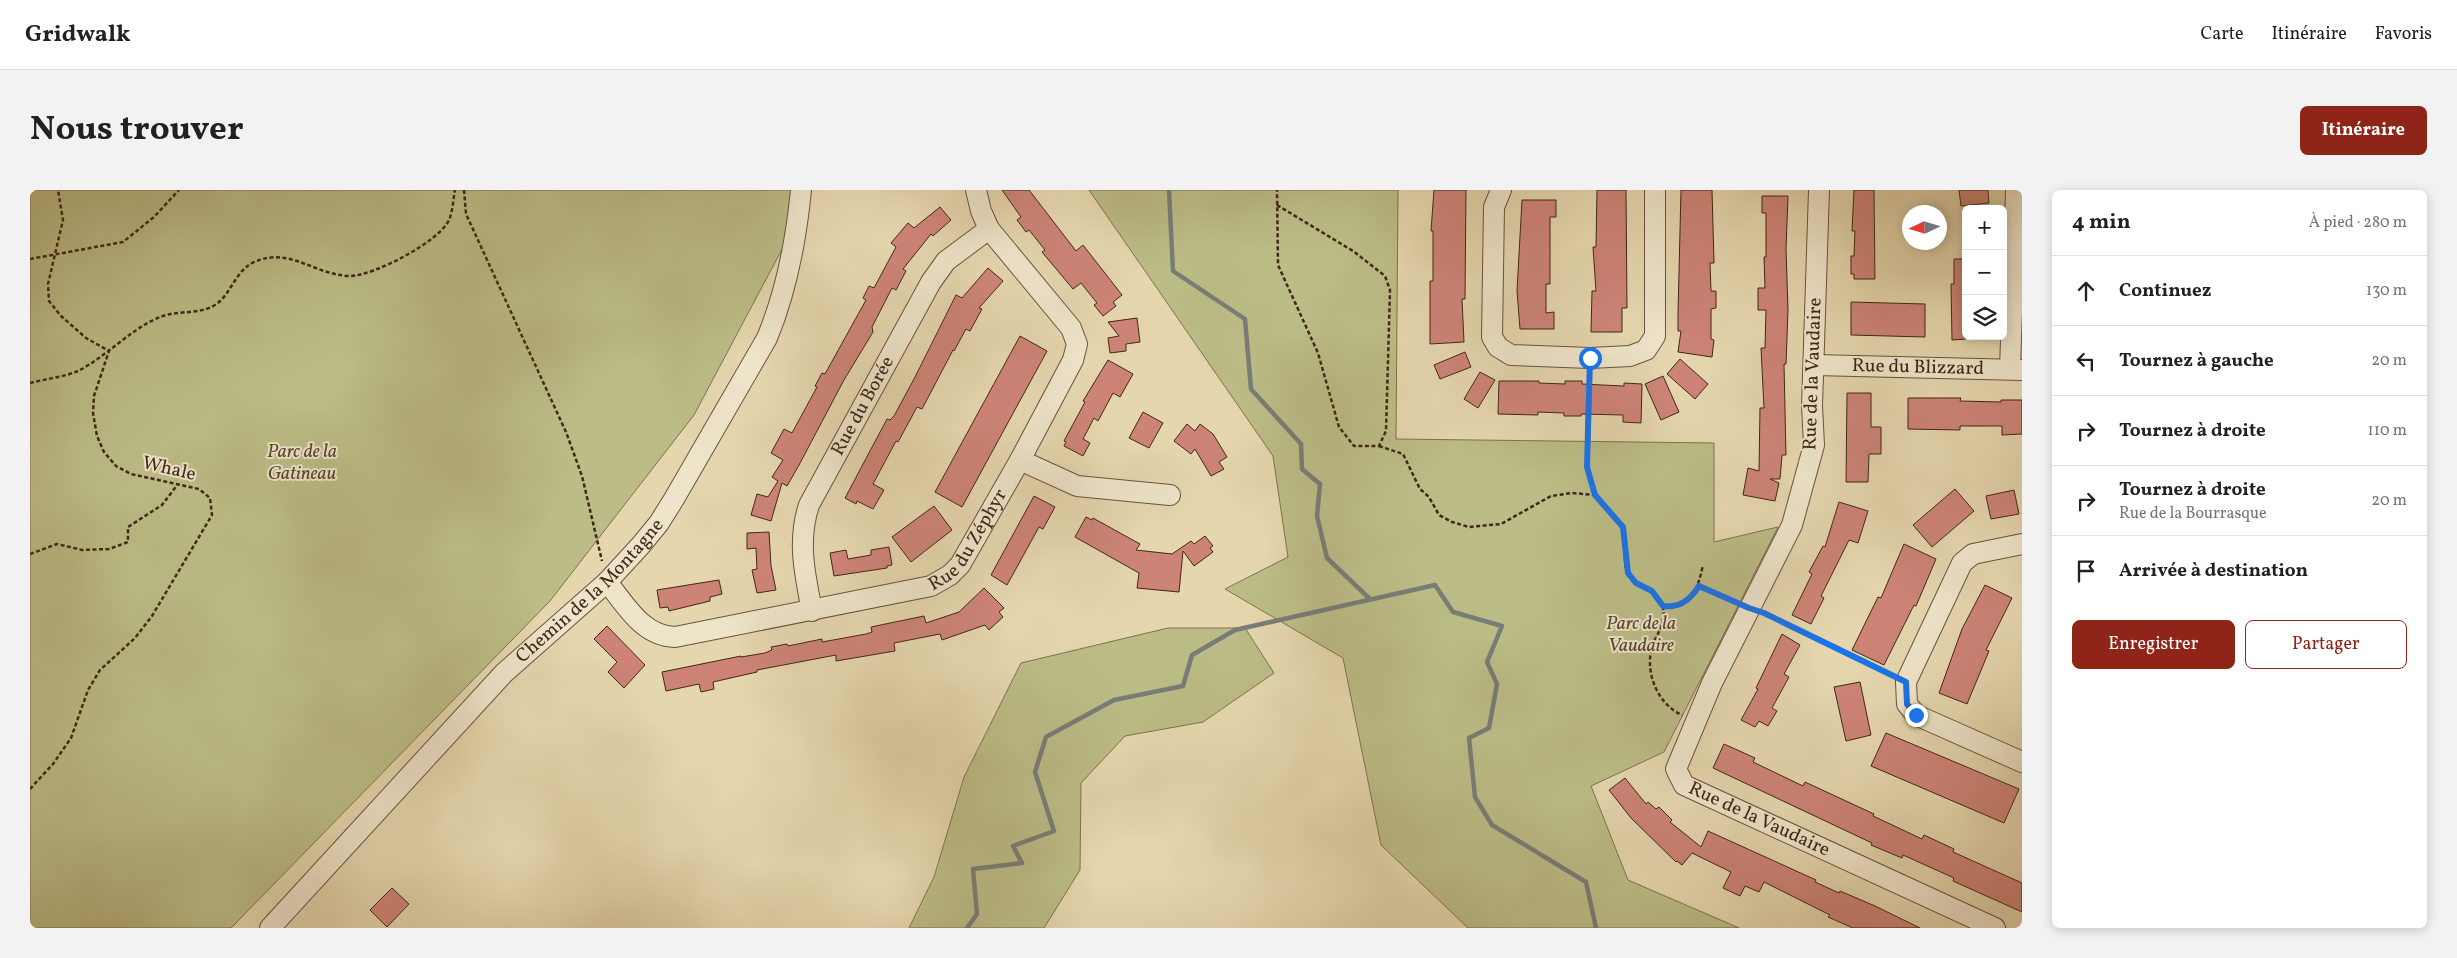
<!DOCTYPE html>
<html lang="fr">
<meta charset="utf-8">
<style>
:root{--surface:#fff;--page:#f2f2f2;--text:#202124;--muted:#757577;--line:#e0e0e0;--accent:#8f2418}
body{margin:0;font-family:Vollkorn,serif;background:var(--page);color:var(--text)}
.controls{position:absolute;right:15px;top:15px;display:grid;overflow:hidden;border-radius:8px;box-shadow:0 2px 12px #0003}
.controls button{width:45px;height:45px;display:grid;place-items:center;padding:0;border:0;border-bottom:1px solid var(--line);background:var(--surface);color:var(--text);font:25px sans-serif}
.compass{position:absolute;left:1872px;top:15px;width:45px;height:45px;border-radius:50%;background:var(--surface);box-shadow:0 2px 12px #0003;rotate:266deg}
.stop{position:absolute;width:15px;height:15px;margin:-11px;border:4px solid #1a73e8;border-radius:50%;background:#fff}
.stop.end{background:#1a73e8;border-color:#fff;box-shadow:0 1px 5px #0008}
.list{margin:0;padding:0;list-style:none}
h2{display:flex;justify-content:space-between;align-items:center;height:65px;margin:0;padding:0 20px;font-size:21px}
h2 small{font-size:16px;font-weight:400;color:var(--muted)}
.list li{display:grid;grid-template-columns:32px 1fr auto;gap:15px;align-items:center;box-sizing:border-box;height:70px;padding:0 20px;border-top:1px solid var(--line)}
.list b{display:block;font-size:19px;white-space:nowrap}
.list p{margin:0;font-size:16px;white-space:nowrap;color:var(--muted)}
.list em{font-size:16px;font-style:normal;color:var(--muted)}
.actions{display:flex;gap:10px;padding:15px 20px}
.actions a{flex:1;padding:11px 0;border:1px solid var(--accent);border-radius:8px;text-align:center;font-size:18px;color:var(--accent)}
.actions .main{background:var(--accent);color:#fff}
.icon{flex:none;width:28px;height:28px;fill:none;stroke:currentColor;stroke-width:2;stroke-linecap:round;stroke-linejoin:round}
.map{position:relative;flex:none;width:1992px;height:738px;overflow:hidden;border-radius:8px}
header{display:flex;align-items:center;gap:30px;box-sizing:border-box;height:70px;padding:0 25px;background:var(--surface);border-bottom:1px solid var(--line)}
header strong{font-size:24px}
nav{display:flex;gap:28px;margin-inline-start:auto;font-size:18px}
.intro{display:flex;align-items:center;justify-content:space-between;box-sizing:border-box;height:120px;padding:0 30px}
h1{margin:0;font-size:35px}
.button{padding:12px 22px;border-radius:8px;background:var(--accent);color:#fff;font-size:18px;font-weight:700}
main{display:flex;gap:30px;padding:0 30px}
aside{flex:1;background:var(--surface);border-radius:8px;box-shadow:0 2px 12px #0003}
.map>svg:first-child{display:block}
.green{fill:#bbbc86;stroke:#7e724e}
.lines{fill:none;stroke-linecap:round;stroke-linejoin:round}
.stream{stroke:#787d77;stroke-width:4.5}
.building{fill:#cd8477;stroke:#412717}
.minor-casing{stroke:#6a533d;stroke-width:22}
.path{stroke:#412717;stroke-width:2.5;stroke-dasharray:4 2.5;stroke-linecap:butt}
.minor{stroke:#eee4ca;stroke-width:20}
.route{stroke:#1a73e8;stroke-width:6}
.labels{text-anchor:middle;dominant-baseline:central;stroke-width:4;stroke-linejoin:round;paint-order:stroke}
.street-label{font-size:19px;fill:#412717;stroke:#eee4ca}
.park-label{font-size:19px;font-style:italic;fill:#59452d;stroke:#eee4ca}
</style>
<header>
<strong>Gridwalk</strong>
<nav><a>Carte</a><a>Itinéraire</a><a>Favoris</a></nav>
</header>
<div class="intro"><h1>Nous trouver</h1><a class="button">Itinéraire</a></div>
<main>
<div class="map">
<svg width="1992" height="738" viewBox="0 0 1992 738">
<rect width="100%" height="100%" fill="#e5d6ae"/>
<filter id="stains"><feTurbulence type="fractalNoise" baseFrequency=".004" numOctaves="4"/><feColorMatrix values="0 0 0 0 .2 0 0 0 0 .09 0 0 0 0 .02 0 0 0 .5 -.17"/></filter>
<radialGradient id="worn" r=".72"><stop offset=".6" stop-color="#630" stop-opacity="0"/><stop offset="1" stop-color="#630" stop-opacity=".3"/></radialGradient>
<path class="green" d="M0 0H777L775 16 664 225 520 411 201 738H0Z
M1059 0H1368L1366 249 1684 253V352L1748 337 1634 562 1561 596 1598 690 1709 738H1438L1351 655 1313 468 1195 399 1258 367 1243 266Z
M1138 438H1215L1244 483 1173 532 1095 546 1051 593 1050 680 1014 738H879L904 687 934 587 991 473Z"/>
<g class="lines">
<path class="stream" d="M1139 0 1143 81 1215 129 1221 199 1271 254 1272 279 1290 294 1287 326 1297 368 1340 409
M937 738 947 724 943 679 992 673 983 656 1024 641 1005 582 1016 547 1084 510 1153 496 1162 465 1205 440 1405 395 1423 422 1472 436 1457 472 1467 494 1459 538 1439 548 1445 607 1462 635 1556 692 1566 738"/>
</g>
<path class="building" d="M972 0H999L1046 61 1053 55 1092 105 1083 112 1086 116 1073 126 1064 115 1067 113 1051 93 1043 99 1012 62 1015 60 999 40 996 42 987 30 991 27Z
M1404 0H1436L1435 109H1432L1434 152 1400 154V91H1403V41H1401Z
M1567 0H1596L1597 118H1592V142H1561L1562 101H1566L1563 57H1566Z
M1651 0H1682L1684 73H1680L1681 101H1686V118L1681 119V149L1684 150 1682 167 1648 162 1651 141H1648V124Z
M1824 0H1844L1845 89H1824V84H1821V66H1824L1825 41H1822Z
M1929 0H1958L1959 13 1931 16Z
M1732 6H1758L1756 59 1758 120 1756 174H1754L1756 265H1752L1750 289H1740L1749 293 1745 311 1713 305 1718 278 1729 281 1730 218H1734L1731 158H1735L1736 120H1728V98H1735L1734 67H1736V23H1732Z
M1492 10H1526V27H1520V94H1516V123L1524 122V139H1490L1487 101Z
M910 17 921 30 903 46 901 44 873 79 876 81 866 100 862 98 842 137 843 142 814 190 769 275 757 296 752 293 741 331 721 325 727 304 738 307 748 291 742 287 753 270 741 263 754 239 762 243 787 197 785 196 792 183 795 184 836 110 833 108 839 96 844 98 866 57 861 53 878 33 884 38Z
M1924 69H1936V149L1922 150 1921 94H1924Z
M958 78 973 91 949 118 952 119 940 141 936 139 924 161 923 160 892 219 887 217 868 252 866 251 843 294 854 300 843 319 827 311 826 314 815 308 857 229 860 230 864 226 884 189 926 105 932 108Z
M1821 112 1895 114V147L1821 145Z
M1107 128 1110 152 1096 154V161L1080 163 1078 148 1089 146 1078 132Z
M990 146 1017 161 932 317 905 302Z
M1435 162 1441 177 1410 189 1404 175Z
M1650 169 1678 194 1665 209 1637 184Z
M1078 170 1103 184 1090 207 1083 203 1068 231 1064 228 1053 249 1060 253 1053 266 1034 256 1036 252 1034 251 1055 212 1053 211Z
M1450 182 1465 190 1448 218 1434 209Z
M1633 186 1649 222 1631 230 1615 194Z
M1469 191H1509V193L1535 194V191H1552V194L1594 196V193L1612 194 1611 233 1593 232V225L1551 224V226H1534V223L1508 222V225L1468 224Z
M1817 203H1841V237H1851V264H1839L1838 292H1816Z
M1878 208H1931L1930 211 1971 212V210H1992V244L1972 245V236H1930V240L1878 239Z
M1113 222 1133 233 1119 258 1099 248Z
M1157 234 1165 241 1170 234 1183 244 1197 267 1189 272 1194 279 1181 286 1165 259 1161 264 1144 251Z
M1925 299 1944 321 1902 357 1883 335Z
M1984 300 1989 324 1961 329 1956 306Z
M1004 306 1025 317 1013 339 1009 337 977 395 961 385Z
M1809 312 1838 321 1828 353 1819 350 1791 406 1794 408 1781 434 1762 425 1782 384 1779 382 1793 356 1795 357Z
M904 316 922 340 881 372 862 347Z
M1056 327 1062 330 1063 328 1110 354 1106 360 1142 364 1161 351 1164 354 1175 346 1183 356 1180 358 1183 362 1164 376 1153 361 1149 402 1107 398 1109 383 1045 347Z
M739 342 741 376 746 400 727 403 722 380 727 379 726 358 717 359V343Z
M1874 354 1906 369 1886 416 1884 415 1854 475 1822 460 1848 407 1851 408Z
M859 357 862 375 857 376V378L804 386 800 363 816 360 818 369 841 365V360Z
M689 390 692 404 680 407V411L639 421 638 417 630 418 627 400Z
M1955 395 1982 408 1956 460 1959 461 1937 514 1909 503 1932 439Z
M954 398 974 418 969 422 973 427 959 440 955 435 912 450 910 444 864 453 865 461 806 471V465L727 480V482L683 492 684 499 671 502 669 494 636 501 632 482 711 466V467L735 463 742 460 741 457 757 454 758 456 792 449V452L836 444 842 442 841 437 894 426 896 433 929 422Z
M577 436 615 475 594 498 578 482 587 472 564 449Z
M1752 444 1770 455 1754 484 1759 487 1742 518 1747 521 1738 536 1729 531 1725 537 1711 530 1728 499 1726 498Z
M1830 492 1841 545 1816 551 1804 497Z
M1856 543 1989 599 1974 633 1841 576Z
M1694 554 1725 568 1723 572 1773 596 1775 592 1844 624 1843 626 1892 649 1894 645 1924 659 1923 662 1992 693V722L1923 691 1924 688 1873 665 1872 668 1841 655 1842 653 1683 578Z
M1595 588 1616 614 1618 612 1626 619 1629 617 1642 630 1640 632 1671 657 1678 641 1786 690 1785 692 1809 703 1810 701 1845 716 1890 738H1823L1798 727 1800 725 1734 692 1729 702 1715 696 1710 706 1693 698 1701 682 1662 663 1652 675 1647 671 1646 672 1601 628 1579 600Z
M362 698 379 714 357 737 340 720Z"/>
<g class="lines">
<g class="minor-casing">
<g id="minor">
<path d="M1471 0 1464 17 1462 147 1468 157 1481 165 1560 168 1600 166 1616 160 1625 146V0"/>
<path id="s1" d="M1789 0 1782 216 1784 255 1762 335 1682 493 1646 579 1654 595 1965 738"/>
<path id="s2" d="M1784 175 1992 180"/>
<path d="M1980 179 1986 0"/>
<path d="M990 270 1047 296 1140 305"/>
<path d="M1992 354 1943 364 1932 373 1876 492 1877 514 1886 525 1992 572"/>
<path id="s3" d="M577 392C596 415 612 446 645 447L901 396 920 385 930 375 990 270 1043 170 1047 154 1041 138 959 39 951 21 946 0"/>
<path id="s4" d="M782 421C775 385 767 351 779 315L901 92 916 71 959 39"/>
<path id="s5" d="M240 738 474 483 577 392 611 355 629 333 644 309 737 148C757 100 766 51 771 0"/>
</g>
</g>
<path class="path" d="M434 0 436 24 536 242 552 286 572 371
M1247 15 1323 61 1355 86 1360 100 1356 241 1349 256H1324L1309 237 1288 163 1248 75 1247 0
M0 69 93 52 124 27 149 0
M1559 184C1558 217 1551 276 1565 305 1571 318 1586 325 1592 337 1598 347 1592 369 1597 382 1604 399 1629 399 1633 418 1637 435 1624 446 1621 461 1616 486 1629 515 1652 525
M0 193C15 189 34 187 48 181 76 167 105 135 133 126 150 120 168 125 185 115 200 106 205 82 222 73 259 55 283 85 320 86 343 86 409 52 419 30 423 21 423 9 425 0
M1349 256 1373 264 1390 299 1399 307 1409 325 1422 332 1439 337 1471 334 1521 306 1542 303 1565 305
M0 364 27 354 52 360 79 359 98 352V337L132 315 148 294
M1669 396 1704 412
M1633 416C1661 419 1668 399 1673 375
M1735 423 1861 484
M0 599 23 574 41 548 58 500 70 480 105 448 122 426 182 325 180 308 169 299 101 284 86 276 74 262 67 246 63 223 64 206 79 161 56 148 31 126 19 111 18 94 33 30 28 0"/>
<use href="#minor" class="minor"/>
</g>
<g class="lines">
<path class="route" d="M1560 168 1557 277 1565 305 1593 337 1598 383 1606 393 1622 401 1633 416C1650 418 1660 410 1669 396L1719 418 1734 423 1876 492 1877 514 1886 525"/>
</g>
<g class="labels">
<g class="street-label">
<text stroke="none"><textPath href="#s2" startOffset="104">Rue du Blizzard</textPath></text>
<text transform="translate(1783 184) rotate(-88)">Rue de la Vaudaire</text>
<text stroke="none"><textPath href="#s4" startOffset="220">Rue du Borée</textPath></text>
<text transform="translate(139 279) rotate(13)">Whale</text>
<text stroke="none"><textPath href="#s3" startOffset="412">Rue du Zéphyr</textPath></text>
<text stroke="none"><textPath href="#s5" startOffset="465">Chemin de la Montagne</textPath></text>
<text stroke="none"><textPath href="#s1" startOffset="709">Rue de la Vaudaire</textPath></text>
</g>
<g class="park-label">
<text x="272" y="262">Parc de la<tspan x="272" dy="22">Gatineau</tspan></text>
<text x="1611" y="434">Parc de la<tspan x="1611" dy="22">Vaudaire</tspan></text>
</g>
</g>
<rect width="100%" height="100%" filter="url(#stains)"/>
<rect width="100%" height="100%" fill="url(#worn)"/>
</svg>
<div class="controls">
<button>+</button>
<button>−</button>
<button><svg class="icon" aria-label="layers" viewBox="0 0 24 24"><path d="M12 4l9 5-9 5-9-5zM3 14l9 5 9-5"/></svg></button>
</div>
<svg class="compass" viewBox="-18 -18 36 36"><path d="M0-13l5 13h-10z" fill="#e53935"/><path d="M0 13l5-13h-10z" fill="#757577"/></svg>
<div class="stop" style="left:1560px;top:168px"></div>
<div class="stop end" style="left:1886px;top:525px"></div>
</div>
<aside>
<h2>4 min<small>À pied · 280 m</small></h2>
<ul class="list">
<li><svg class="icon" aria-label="ahead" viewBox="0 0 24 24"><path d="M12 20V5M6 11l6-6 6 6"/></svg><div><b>Continuez</b></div><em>130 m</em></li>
<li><svg class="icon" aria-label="left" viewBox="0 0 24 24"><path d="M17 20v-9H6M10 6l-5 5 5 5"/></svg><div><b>Tournez à gauche</b></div><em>20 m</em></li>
<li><svg class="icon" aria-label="right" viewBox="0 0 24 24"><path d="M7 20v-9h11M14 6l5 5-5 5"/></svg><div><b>Tournez à droite</b></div><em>110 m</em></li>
<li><svg class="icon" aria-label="right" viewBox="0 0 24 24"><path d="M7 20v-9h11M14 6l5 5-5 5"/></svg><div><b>Tournez à droite</b><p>Rue de la Bourrasque</p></div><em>20 m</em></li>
<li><svg class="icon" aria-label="arrive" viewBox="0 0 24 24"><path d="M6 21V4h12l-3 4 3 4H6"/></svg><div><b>Arrivée à destination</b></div></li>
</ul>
<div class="actions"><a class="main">Enregistrer</a><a>Partager</a></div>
</aside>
</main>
